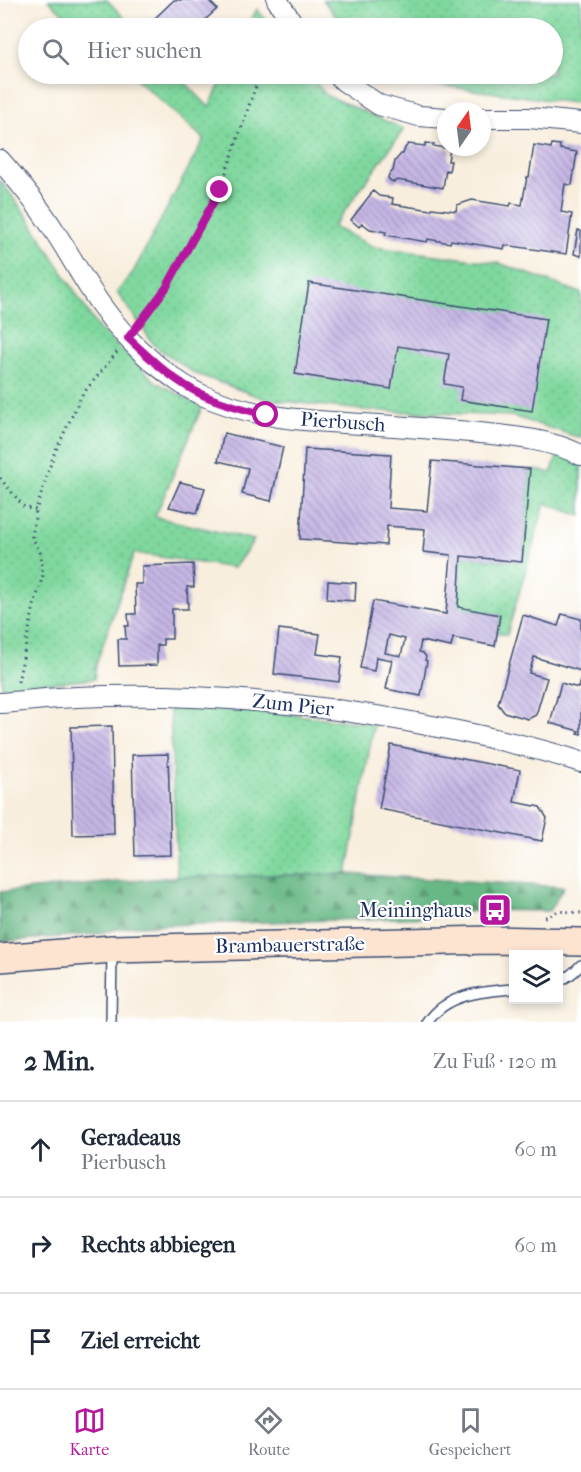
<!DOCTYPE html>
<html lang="de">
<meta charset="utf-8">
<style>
:root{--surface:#fff;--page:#f6f6f7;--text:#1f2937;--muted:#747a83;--line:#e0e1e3;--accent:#b5179e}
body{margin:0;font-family:"IM FELL French Canon",serif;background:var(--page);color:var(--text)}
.controls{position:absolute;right:18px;bottom:18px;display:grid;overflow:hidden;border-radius:0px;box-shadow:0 3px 9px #0003}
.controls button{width:54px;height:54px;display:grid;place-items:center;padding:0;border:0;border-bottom:2px solid var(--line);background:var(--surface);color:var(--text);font:30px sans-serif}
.compass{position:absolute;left:437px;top:102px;width:54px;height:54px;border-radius:50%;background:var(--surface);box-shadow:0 3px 9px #0003;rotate:14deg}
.stop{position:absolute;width:18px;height:18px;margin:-14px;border:4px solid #b5179e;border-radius:50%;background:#fff}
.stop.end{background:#b5179e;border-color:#fff;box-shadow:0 2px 6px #0008}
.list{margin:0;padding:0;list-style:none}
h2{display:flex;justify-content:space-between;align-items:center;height:78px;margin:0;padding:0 24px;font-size:26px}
h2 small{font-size:20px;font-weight:400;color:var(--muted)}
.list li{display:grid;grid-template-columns:39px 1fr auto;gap:18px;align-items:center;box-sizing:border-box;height:96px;padding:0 24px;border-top:2px solid var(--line)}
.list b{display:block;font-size:22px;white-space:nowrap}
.list p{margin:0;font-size:20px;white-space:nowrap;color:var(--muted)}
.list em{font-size:20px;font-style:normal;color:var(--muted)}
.icon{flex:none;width:33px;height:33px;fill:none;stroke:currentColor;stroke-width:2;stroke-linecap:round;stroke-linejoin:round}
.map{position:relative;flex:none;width:581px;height:1022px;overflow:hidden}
.search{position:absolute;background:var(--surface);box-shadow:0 3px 9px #0003;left:18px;right:18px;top:18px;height:66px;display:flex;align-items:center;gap:15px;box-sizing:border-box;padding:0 21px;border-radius:33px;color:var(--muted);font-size:22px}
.sheet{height:366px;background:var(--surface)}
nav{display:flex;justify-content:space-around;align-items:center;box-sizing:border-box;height:84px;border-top:2px solid var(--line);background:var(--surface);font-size:16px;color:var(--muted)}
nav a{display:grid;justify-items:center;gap:3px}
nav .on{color:var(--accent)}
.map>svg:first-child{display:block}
.grass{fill:url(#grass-dots);stroke:#4d847e;stroke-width:1.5}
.forest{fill:url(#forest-firs);stroke:#417472;stroke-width:1.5}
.building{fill:url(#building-back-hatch);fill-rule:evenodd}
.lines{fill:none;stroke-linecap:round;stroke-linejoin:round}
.lane-casing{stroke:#3c4c71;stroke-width:12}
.street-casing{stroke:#3c4c71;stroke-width:22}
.secondary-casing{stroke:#3c4c71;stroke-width:30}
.path{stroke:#3c4c71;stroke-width:3;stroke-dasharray:1.5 4.5;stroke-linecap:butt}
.lane{stroke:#fff;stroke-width:9}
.street{stroke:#fff;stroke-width:20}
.secondary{stroke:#fde4d1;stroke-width:27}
.route{stroke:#b5179e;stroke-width:8}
.labels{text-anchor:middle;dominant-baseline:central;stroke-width:4.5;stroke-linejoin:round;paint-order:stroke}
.street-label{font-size:20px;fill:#1b2f5e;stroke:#fff}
.poi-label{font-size:20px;fill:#1b2f5e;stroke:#fff;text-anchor:end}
</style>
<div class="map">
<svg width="581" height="1022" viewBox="0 0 581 1022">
<defs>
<pattern id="grass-dots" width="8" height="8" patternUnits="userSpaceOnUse" patternTransform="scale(1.5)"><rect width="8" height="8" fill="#7fd89e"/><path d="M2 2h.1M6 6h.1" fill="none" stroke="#6dba8a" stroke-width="1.8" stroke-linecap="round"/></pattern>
<pattern id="forest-firs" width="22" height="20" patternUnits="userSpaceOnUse" patternTransform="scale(1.5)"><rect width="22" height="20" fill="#67b885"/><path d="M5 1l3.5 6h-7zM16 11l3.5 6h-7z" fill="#549670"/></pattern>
<pattern id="building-back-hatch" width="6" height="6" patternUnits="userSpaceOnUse" patternTransform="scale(1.5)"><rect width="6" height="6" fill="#c6b7e5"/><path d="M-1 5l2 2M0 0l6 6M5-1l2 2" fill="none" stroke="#a095bd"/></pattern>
</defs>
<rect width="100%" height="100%" fill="#fff"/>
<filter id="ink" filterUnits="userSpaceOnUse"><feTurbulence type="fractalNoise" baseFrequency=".0167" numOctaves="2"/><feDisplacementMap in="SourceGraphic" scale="12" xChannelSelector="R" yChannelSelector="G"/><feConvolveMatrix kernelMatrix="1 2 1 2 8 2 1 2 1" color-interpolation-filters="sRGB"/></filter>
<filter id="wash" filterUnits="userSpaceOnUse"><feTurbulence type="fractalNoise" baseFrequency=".008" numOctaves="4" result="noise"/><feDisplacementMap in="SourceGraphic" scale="24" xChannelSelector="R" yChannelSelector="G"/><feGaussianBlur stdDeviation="1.35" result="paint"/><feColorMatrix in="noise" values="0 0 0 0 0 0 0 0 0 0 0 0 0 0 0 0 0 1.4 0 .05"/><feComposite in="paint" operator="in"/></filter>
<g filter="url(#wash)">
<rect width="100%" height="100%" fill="#f8eedd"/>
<path class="grass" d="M48 0H107L134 28H80Z
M323 0H581V104L383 78 379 74H552V28H345Z
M257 9 272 28H247Z
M131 74H177L209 107 225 74H309L326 95 404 129 333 227 374 247 499 263 581 293V438L512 416 361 410 265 399 194 373 155 346 117 292 132 274 204 139Z
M0 180 29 219 98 328 156 382 202 407 155 517 254 540 234 568 134 553 96 665 94 679 2 688 0 600Z
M558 455 581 465V516L545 503 507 635 497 633 500 615 458 607 461 556 522 562 530 469 551 473Z
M170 709 261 711 374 724 347 874 177 877Z"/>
<path class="forest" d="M347 874 564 887 549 911 481 910 435 917 133 926 94 934 0 942V892L177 877Z"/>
<g id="blocks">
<path class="building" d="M174 0H208L217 9 196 28H160L152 21Z
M425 143 434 144 433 146 450 149 448 161H451L449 171 446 170 443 188 397 180 394 182 391 181 388 178 389 174 393 171 395 161 401 154H403L405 148 408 144 425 146Z
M552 144 560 145V149L577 152 572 185 565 184 561 212 572 214 566 254 505 245 504 249 451 240 450 243 428 239 427 242 385 235 386 232 370 229 362 223 359 227 351 220 373 191 379 196 393 198 392 204 431 210 432 208 456 211 457 205 472 200 510 206 511 203 522 205 527 177H529L534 145 551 148Z
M578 230 581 231V256L574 254Z
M309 283 546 319 532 411 460 400 462 387 444 384 449 354 398 346 391 389 295 374Z
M224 433 283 447 271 501 242 494 248 468 218 461Z
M305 449 391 454 388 508 427 511 432 461 530 469 522 562 461 556 458 607 500 615 495 646 453 638 451 647 421 641 419 652 423 653 426 657 425 660 427 661 421 696 386 689 392 660 376 657 374 671 360 668 373 601 446 614 451 555 423 552 425 529 387 526 386 545 300 539ZM389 635 405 639 401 656 385 653Z
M180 482 205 488 197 513 169 507Z
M193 564 194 587H187L188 609H172V639H163V645H157V665L119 666 118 639H126L125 626H129L128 614H136L135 584H142V566Z
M328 581 356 583 355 601 327 599Z
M562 614 581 619V671L534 657 529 673 547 678 536 715 528 719 504 712 498 704 523 615 558 626Z
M279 629 320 634 317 654 342 657 339 682 274 674Z
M580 680 581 681V734L578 733 579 731 550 723 561 683 578 688Z
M112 726 114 834 73 835 71 727Z
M391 745 520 770 514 802 540 807 547 818 542 841 379 809Z
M168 754 171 855 135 856 132 755Z"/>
</g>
</g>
<g filter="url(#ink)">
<use href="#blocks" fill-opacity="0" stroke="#3c4c71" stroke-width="1.5"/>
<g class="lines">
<g class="lane-casing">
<path id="lane" d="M558 981C568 978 574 972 581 965
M111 1022 112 952
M428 1022C446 994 483 991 514 989"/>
</g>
<g class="street-casing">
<path id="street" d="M277 0 296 28
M336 74 345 82 379 105 419 116 446 118
M482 118H529L581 123
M0 160C20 183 39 206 55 232 71 256 84 282 101 305 115 325 134 346 153 362 168 374 184 387 202 395 252 418 307 421 362 424 398 426 434 429 470 432 508 436 547 438 581 455
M0 703C26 701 51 698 77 697 202 692 327 704 448 729 493 738 538 748 581 762"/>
</g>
<g class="secondary-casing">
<path id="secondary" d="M0 958 112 949 490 940 581 942"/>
</g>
<path class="path" d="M140 324 166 288 220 190 260 74
M0 478 24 507 36 510 54 454 82 395 117 352
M18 682 34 606 43 575 41 554 32 537 36 510
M545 917H548L558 911 581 913"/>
<use href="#lane" class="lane"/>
<use href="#street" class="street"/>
<use href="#secondary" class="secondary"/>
</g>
</g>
<g class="lines" filter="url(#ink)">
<path class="route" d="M220 190 166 288 128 338C151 359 174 382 203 395 223 404 244 409 266 415"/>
</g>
<defs>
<g id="bus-square" transform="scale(1.725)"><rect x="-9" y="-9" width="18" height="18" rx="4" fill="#b5179e" stroke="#fff"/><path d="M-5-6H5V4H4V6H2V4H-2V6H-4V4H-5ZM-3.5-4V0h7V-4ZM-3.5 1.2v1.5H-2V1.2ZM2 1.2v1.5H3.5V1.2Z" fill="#fff"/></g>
</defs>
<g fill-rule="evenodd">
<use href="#bus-square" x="495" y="910"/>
</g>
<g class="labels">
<g class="street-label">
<text transform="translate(343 422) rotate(4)">Pierbusch</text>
<text transform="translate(293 705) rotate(6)">Zum Pier</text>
<text transform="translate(290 945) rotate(-1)">Brambauerstraße</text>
</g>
<g class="poi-label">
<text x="472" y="910">Meininghaus</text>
</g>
</g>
</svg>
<div class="controls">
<button><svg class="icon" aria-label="layers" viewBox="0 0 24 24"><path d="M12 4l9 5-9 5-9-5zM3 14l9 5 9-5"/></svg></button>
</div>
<svg class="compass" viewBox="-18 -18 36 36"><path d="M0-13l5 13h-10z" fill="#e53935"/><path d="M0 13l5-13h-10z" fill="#747a83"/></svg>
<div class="stop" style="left:266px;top:415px"></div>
<div class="stop end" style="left:220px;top:190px"></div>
<div class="search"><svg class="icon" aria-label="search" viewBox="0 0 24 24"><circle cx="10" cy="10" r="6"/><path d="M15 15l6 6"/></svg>Hier suchen</div>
</div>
<section class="sheet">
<h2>2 Min.<small>Zu Fuß · 120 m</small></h2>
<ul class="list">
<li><svg class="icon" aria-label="ahead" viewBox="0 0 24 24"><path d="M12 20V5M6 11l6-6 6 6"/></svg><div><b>Geradeaus</b><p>Pierbusch</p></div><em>60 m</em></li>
<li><svg class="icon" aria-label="right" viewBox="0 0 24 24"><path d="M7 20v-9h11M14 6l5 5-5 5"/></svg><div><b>Rechts abbiegen</b></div><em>60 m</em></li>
<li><svg class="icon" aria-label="arrive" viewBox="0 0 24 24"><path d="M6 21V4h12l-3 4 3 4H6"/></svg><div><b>Ziel erreicht</b></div></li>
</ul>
</section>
<nav>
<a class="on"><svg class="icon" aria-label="map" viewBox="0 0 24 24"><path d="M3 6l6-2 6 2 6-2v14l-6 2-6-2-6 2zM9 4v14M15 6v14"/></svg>Karte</a>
<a><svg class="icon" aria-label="directions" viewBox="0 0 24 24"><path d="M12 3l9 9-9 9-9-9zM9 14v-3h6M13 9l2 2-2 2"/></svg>Route</a>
<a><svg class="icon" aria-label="saved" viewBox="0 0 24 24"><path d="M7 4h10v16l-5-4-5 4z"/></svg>Gespeichert</a>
</nav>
